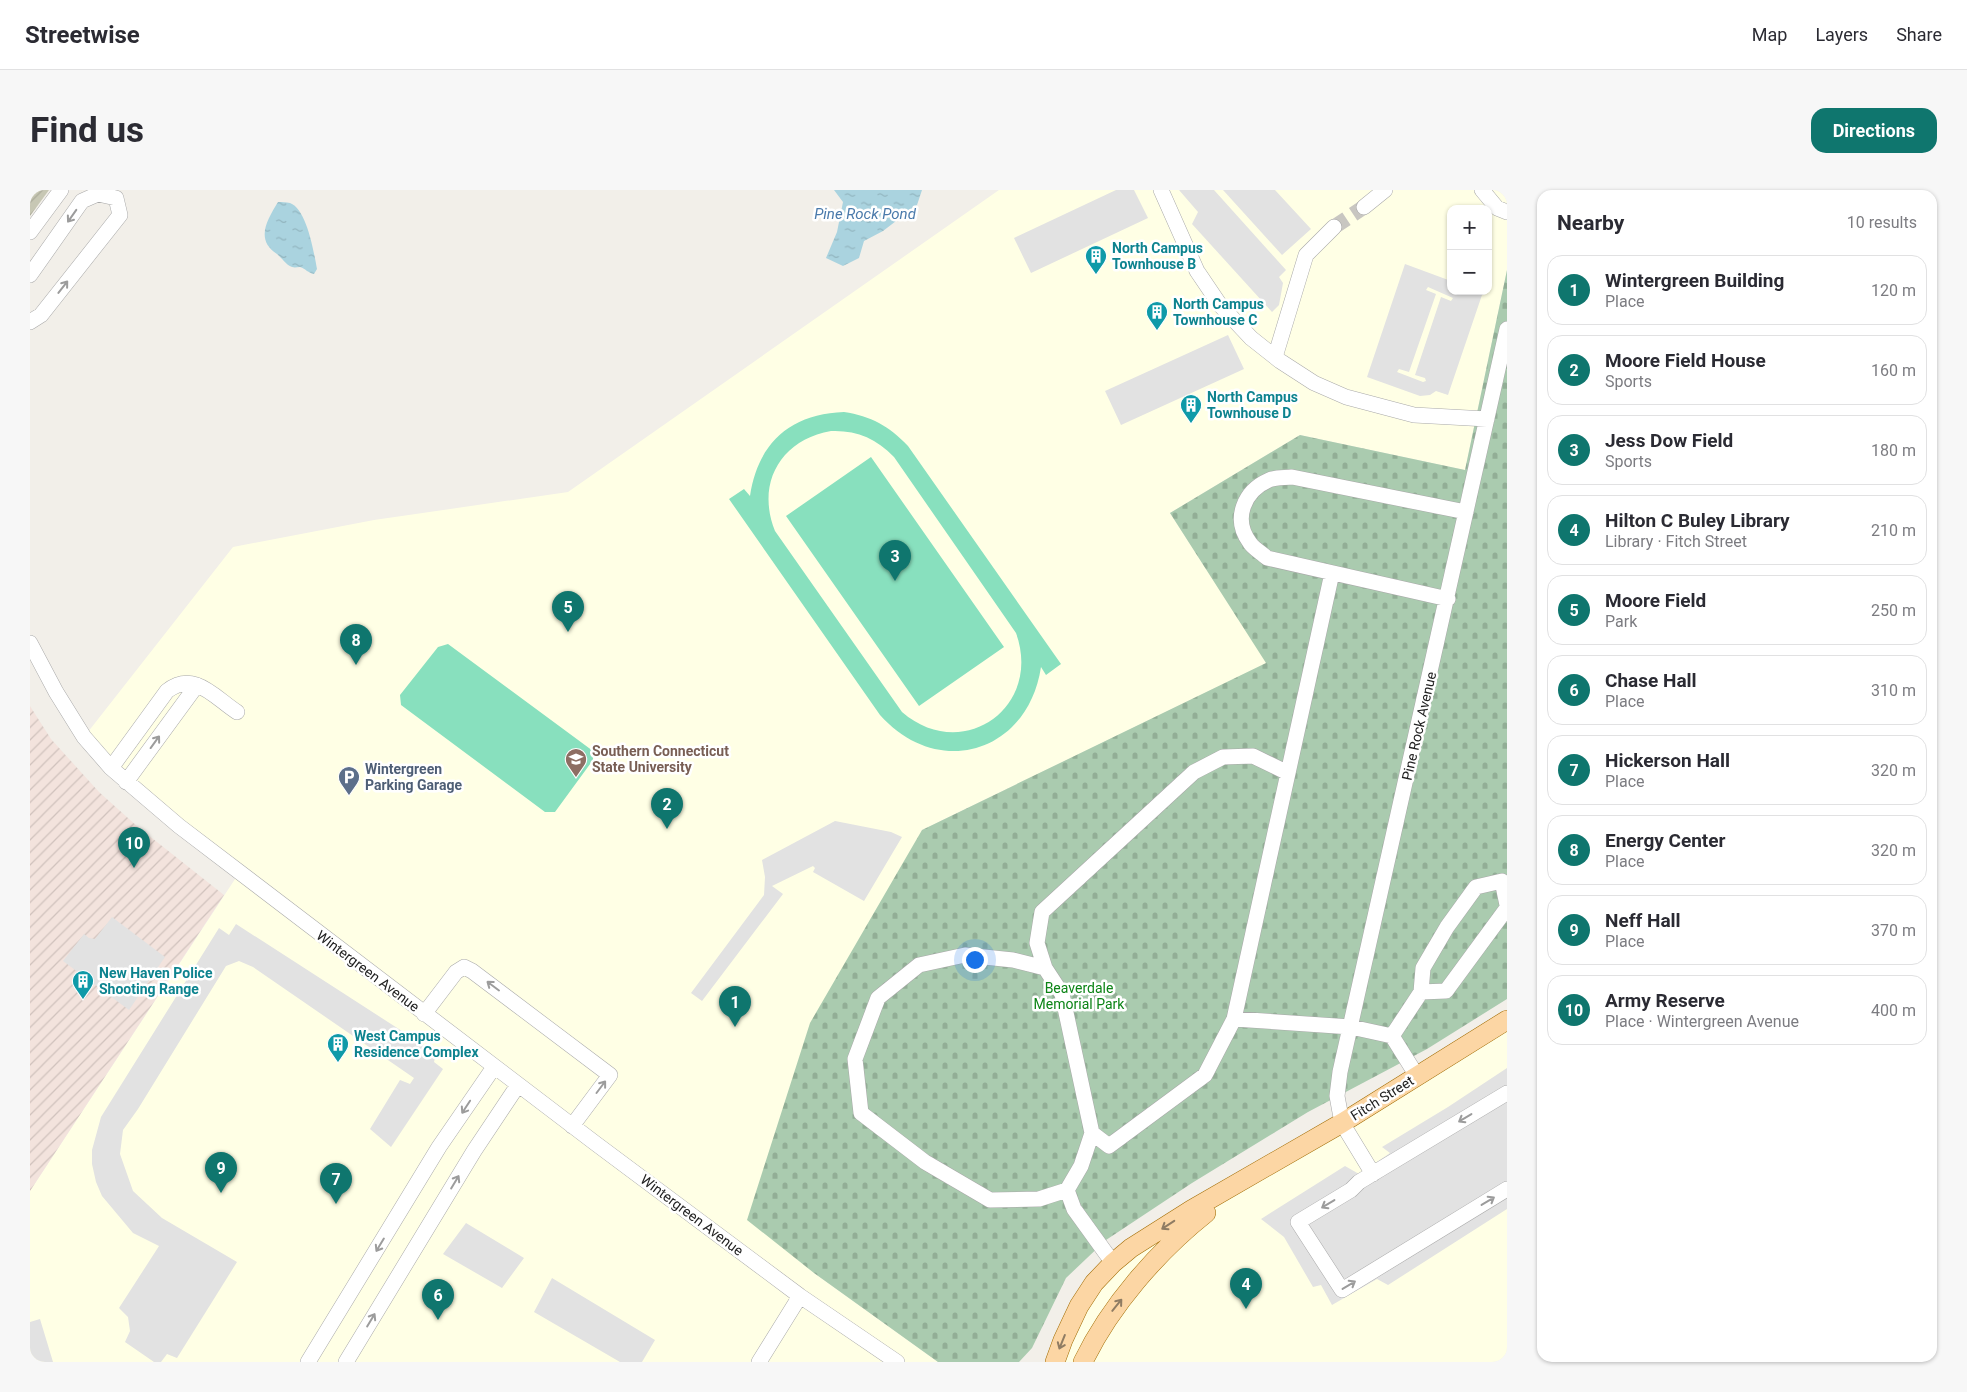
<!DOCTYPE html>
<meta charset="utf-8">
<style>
:root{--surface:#fff;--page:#f7f7f7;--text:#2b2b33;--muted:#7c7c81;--line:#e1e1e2;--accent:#0f766e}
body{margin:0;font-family:Roboto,sans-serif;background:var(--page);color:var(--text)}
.controls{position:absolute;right:15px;top:15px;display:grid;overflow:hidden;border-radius:10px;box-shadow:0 1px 4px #0004}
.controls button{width:45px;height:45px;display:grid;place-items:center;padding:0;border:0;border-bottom:1px solid var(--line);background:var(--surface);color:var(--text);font:25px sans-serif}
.you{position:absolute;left:944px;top:769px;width:18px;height:18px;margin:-12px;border:4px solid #fff;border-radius:50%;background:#1a73e8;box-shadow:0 0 0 8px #1a73e833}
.badge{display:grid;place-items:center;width:32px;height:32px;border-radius:50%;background:var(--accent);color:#fff;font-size:16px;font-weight:700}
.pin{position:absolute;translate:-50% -41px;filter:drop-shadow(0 1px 2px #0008)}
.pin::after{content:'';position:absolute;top:26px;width:18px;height:15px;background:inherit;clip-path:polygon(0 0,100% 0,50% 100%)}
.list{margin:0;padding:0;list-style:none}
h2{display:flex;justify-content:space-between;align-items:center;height:65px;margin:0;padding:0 20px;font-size:21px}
h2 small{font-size:16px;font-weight:400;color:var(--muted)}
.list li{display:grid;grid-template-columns:32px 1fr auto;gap:15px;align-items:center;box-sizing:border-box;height:70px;margin:0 10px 10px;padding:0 10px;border:1px solid var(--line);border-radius:15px}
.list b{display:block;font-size:19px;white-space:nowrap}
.list p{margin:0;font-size:16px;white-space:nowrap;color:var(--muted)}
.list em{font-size:16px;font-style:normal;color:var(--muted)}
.map{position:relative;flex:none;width:1477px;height:1172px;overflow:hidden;border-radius:15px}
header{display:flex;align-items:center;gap:30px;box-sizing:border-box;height:70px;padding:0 25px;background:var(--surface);border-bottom:1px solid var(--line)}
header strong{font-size:24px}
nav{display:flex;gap:28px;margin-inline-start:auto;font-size:18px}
.intro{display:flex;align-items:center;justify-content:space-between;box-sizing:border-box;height:120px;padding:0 30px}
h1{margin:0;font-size:35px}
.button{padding:12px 22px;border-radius:15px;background:var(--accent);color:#fff;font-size:18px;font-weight:700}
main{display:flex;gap:30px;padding:0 30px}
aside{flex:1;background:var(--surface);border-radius:15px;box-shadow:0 1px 4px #0004}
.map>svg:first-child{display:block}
.education{fill:#ffffe5;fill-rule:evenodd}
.military{fill:url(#military-furrows)}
.construction{fill:url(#construction-furrows)}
.cemetery{fill:url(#cemetery-stones)}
.pitch{fill:#88e0be;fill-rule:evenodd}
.parking{fill:#e2e2e2;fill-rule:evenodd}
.water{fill:url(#water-ripples)}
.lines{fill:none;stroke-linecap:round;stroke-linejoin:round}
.minor-tunnel{stroke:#c8c6c1;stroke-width:15;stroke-dasharray:15 8;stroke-linecap:butt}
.minor-casing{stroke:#a9a9a9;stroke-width:16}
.major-casing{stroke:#a06b00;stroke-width:20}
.minor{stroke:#fff;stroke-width:15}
.major{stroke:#fcd6a4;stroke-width:19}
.oneway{stroke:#9c9c9c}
.oneway2{stroke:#8f7c63}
.labels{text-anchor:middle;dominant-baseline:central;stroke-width:5;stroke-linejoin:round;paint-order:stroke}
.culture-label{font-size:14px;font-weight:bold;fill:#0d838f;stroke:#fff;text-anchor:start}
.street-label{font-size:14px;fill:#222;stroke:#fff}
.education-label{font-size:14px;font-weight:bold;fill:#785e54;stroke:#fff;text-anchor:start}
.service-label{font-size:14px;font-weight:bold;fill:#4e5e75;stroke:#fff;text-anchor:start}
.park-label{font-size:14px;fill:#0c8416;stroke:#fff}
.water-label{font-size:15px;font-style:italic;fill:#4a7aab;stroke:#fff}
</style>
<header>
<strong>Streetwise</strong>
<nav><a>Map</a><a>Layers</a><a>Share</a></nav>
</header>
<div class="intro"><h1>Find us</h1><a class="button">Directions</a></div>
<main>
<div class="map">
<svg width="1477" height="1172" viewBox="0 0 1477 1172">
<defs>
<pattern id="military-furrows" width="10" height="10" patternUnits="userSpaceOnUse" patternTransform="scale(1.25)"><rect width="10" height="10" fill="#f3e3dd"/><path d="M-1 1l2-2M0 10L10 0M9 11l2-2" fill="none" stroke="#d0c2bd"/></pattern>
<pattern id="construction-furrows" width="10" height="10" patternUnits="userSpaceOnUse" patternTransform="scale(1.25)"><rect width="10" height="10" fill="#c7c7b4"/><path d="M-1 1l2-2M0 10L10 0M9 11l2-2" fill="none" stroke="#abab9a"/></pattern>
<pattern id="cemetery-stones" width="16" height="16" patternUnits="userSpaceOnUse" patternTransform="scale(1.25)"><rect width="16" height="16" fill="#aacbaf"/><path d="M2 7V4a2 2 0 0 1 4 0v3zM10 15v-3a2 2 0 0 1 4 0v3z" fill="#92ae96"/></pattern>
<pattern id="water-ripples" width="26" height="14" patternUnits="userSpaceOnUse" patternTransform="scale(1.25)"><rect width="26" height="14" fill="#aad3df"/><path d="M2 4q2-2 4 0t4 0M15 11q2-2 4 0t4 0" fill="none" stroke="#92b5bf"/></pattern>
</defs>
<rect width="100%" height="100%" fill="#f2efe9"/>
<path class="education" d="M969 0H1477V80L1435 280 1270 245 1140 323 1237 473 892 640 784 1083 908 1172H0V1001L209 683 54 547 203 357 344 330 538 302ZM1421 19H1458V101H1421Z
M1477 831V1172H1017L1083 1073Z"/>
<path class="military" d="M0 516 21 549 69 602 108 637 194 705 0 1001Z"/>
<path class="construction" d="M0 0H19L0 26Z"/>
<path class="cemetery" d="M1477 80V809L1397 859 1278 922 1162 993 1076 1050 1036 1088 1002 1158 989 1172H908L784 1083 717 1030 780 833 892 640 1236 473 1140 323 1270 245 1435 280Z"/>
<path class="pitch" d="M814 222C841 226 859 236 878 256L1031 474 1016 485 1011 477C998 563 908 590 850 525L699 309 714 299 720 306C728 253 760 224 814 222ZM801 241C826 240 846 248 864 267L986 443C1013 518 932 574 872 522L745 341C726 294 750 250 801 241Z
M841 267 974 457 889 516 756 326Z
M418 454 563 561V570L525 622H515L371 515 370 505 408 457Z"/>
<path class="parking" d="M1086 0H1104L1118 28 1001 83 984 48Z
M1149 0H1184L1256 80 1249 87 1253 93 1249 115 1242 122 1162 34 1168 22Z
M1193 0H1245L1281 39 1252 65Z
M1375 74 1421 91V101L1453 102 1418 205 1406 201 1400 205 1390 206 1337 187ZM1398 97 1423 108 1421 111 1411 107 1385 185 1395 188 1396 191 1393 192 1367 182 1369 179 1379 182 1406 104 1396 100Z
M1198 145 1214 179 1091 235 1075 201Z
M805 631 861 642 872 647 834 711 783 682 785 678 783 676 742 696 753 704 672 811 661 803 734 705 735 687 732 670Z
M82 727 135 767 99 820 33 771 54 744 59 748 65 749Z
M206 734 406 863 404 872 413 879 361 957 340 939 370 890 380 894 384 888 223 777 209 771 196 776 108 919 93 940 90 964 103 1001 132 1028 207 1072 147 1168 137 1164 131 1172H124L95 1152 100 1141 98 1127 89 1118 129 1056 103 1043 72 1006 66 992 62 974V960L71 927 189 738 199 745Z
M1477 878V1019L1358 1095 1347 1089 1302 1115 1291 1095 1283 1097 1254 1047 1231 1029 1315 976 1329 984 1360 963 1352 957 1418 917Z
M436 1033 494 1068 472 1098 413 1064Z
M522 1088 625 1150 612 1172H590L504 1122Z
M10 1129 23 1172H0V1132Z"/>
<path class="water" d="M804 0H892L887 15 853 41 834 51 829 68 813 76 796 68 807 42 813 12Z
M248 12C252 12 256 12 260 13 277 19 284 63 287 79L284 84C278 83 276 79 270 77 267 77 265 78 262 77 256 75 252 68 247 64 225 50 237 30 248 12Z"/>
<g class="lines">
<path class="minor-tunnel" d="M1304 37 1334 17"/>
<g class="minor-casing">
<path id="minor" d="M1131 0 1167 81 1190 115 1221 148 1250 171 1284 193 1316 207 1384 225 1457 229
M1452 0 1467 18 1477 22
M1334 17 1355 0
M0 42 31 0
M0 85 52 11 68 4 86 8 90 25 11 125 0 132
M1245 167 1276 65 1304 37
M1418 409 1237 368C1232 363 1224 359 1220 353 1202 329 1214 301 1239 290 1246 287 1255 288 1262 287L1436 322
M0 453 26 502 54 547 81 578 149 636 565 953 770 1106 867 1172
M81 578 137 501C164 480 184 507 207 522
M96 592 167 495
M935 765 983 770 1015 778 1032 804 1062 943 1051 976 1037 1000 1009 1009 960 1010 895 972 831 923 825 869 848 808 889 775Z
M1015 778 1007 753 1012 722 1164 582 1193 567 1223 566 1258 583
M1391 802 1416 801 1477 718
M394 824 426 782 434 777 442 781 580 885 542 936
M1204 829 1321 837 1362 846 1387 886
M1362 846 1391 802 1393 778 1417 737 1446 697 1472 691 1477 715
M1477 903 1329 992 1321 1000 1268 1032 1312 1100 1477 999
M1062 943 1079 956 1175 885 1204 829 1302 383
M1343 984 1312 933 1307 906 1310 882 1477 139
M1037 1000 1044 1019 1083 1073
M278 1172 409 957 464 877
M316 1172 444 961 488 895
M729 1172 770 1106"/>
</g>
<g class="major-casing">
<path id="major" d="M1025 1172 1033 1150 1049 1116 1064 1093 1083 1073 1101 1058 1161 1020 1312 933 1477 830
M1053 1172C1080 1116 1127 1062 1176 1023"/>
</g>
<use href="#minor" class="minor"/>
<use href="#major" class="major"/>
</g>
<defs><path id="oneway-shaft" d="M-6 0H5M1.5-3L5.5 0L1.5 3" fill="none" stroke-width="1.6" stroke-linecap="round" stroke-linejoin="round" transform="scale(1.25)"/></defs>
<g class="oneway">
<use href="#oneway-shaft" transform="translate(42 26) rotate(125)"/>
<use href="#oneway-shaft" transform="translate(33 97) rotate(-52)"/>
<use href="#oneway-shaft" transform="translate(125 552) rotate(-54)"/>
<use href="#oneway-shaft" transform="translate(463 796) rotate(-143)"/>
<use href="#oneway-shaft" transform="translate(571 897) rotate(-53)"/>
<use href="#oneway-shaft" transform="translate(436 917) rotate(123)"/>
<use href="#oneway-shaft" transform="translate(1435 928) rotate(149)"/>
<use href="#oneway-shaft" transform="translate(425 992) rotate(-59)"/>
<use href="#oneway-shaft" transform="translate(1458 1011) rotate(-31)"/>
<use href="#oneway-shaft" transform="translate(1298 1014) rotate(149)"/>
<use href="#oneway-shaft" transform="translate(350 1055) rotate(121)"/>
<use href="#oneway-shaft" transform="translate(1319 1095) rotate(-31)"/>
<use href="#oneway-shaft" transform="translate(341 1130) rotate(-59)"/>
</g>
<g class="oneway2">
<use href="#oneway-shaft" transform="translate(1138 1035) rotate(147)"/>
<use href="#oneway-shaft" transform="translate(1087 1115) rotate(-51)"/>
<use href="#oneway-shaft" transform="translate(1032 1152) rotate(112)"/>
</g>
<defs>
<g id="building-pin" transform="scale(1.125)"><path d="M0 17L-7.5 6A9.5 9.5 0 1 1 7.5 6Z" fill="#0f9aa8" stroke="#fff"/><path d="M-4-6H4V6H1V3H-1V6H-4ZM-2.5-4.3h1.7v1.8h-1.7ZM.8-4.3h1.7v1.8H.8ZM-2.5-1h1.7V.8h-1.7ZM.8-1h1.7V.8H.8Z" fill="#fff"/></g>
<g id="university-pin" transform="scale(1.125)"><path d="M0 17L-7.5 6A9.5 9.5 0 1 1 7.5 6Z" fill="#8d6e63" stroke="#fff"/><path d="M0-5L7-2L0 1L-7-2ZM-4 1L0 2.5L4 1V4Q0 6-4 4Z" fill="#fff"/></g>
<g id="parking-pin" transform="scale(1.125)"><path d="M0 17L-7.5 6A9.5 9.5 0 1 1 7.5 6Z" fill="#5c6f8a" stroke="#fff"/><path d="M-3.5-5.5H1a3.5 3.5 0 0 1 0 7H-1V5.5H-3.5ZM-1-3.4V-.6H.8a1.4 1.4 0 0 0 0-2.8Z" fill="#fff"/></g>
</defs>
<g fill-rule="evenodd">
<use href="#building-pin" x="1066" y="66"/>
<use href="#building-pin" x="1127" y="122"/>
<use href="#building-pin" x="1161" y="215"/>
<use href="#university-pin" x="546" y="569"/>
<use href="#parking-pin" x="319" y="587"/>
<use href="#building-pin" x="53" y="791"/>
<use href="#building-pin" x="308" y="854"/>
</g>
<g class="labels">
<g class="culture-label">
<text x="1082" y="58">North Campus<tspan x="1082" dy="16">Townhouse B</tspan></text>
<text x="1143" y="114">North Campus<tspan x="1143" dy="16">Townhouse C</tspan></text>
<text x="1177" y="207">North Campus<tspan x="1177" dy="16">Townhouse D</tspan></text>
<text x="69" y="783">New Haven Police<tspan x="69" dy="16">Shooting Range</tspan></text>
<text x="324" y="846">West Campus<tspan x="324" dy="16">Residence Complex</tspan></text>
</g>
<g class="street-label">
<text transform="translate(1389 536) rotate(-77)">Pine Rock Avenue</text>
<text transform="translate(338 781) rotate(37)">Wintergreen Avenue</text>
<text transform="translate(1352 908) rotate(-32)">Fitch Street</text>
<text transform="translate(662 1025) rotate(37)">Wintergreen Avenue</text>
</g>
<g class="education-label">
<text x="562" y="561">Southern Connecticut<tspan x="562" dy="16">State University</tspan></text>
</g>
<g class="service-label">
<text x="335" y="579">Wintergreen<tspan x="335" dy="16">Parking Garage</tspan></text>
</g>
<g class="park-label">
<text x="1049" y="798">Beaverdale<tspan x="1049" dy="16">Memorial Park</tspan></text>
</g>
<g class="water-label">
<text x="835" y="24">Pine Rock Pond</text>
</g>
</g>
</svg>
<div class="controls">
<button>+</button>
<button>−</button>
</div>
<div class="you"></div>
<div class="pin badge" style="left:705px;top:837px">1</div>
<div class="pin badge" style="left:637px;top:639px">2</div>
<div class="pin badge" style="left:865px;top:391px">3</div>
<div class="pin badge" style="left:1216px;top:1119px">4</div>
<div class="pin badge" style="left:538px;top:442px">5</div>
<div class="pin badge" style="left:408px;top:1130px">6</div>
<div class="pin badge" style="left:306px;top:1014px">7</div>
<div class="pin badge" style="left:326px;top:475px">8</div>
<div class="pin badge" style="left:191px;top:1003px">9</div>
<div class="pin badge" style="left:104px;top:678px">10</div>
</div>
<aside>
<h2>Nearby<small>10 results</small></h2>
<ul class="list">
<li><span class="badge">1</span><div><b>Wintergreen Building</b><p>Place</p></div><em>120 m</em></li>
<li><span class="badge">2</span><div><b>Moore Field House</b><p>Sports</p></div><em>160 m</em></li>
<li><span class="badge">3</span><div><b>Jess Dow Field</b><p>Sports</p></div><em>180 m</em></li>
<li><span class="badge">4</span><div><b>Hilton C Buley Library</b><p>Library · Fitch Street</p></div><em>210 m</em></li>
<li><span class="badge">5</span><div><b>Moore Field</b><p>Park</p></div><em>250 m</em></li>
<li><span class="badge">6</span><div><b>Chase Hall</b><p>Place</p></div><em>310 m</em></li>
<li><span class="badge">7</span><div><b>Hickerson Hall</b><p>Place</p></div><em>320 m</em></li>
<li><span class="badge">8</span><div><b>Energy Center</b><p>Place</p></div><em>320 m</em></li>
<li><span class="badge">9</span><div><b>Neff Hall</b><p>Place</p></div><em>370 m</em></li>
<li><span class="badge">10</span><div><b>Army Reserve</b><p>Place · Wintergreen Avenue</p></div><em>400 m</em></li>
</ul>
</aside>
</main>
